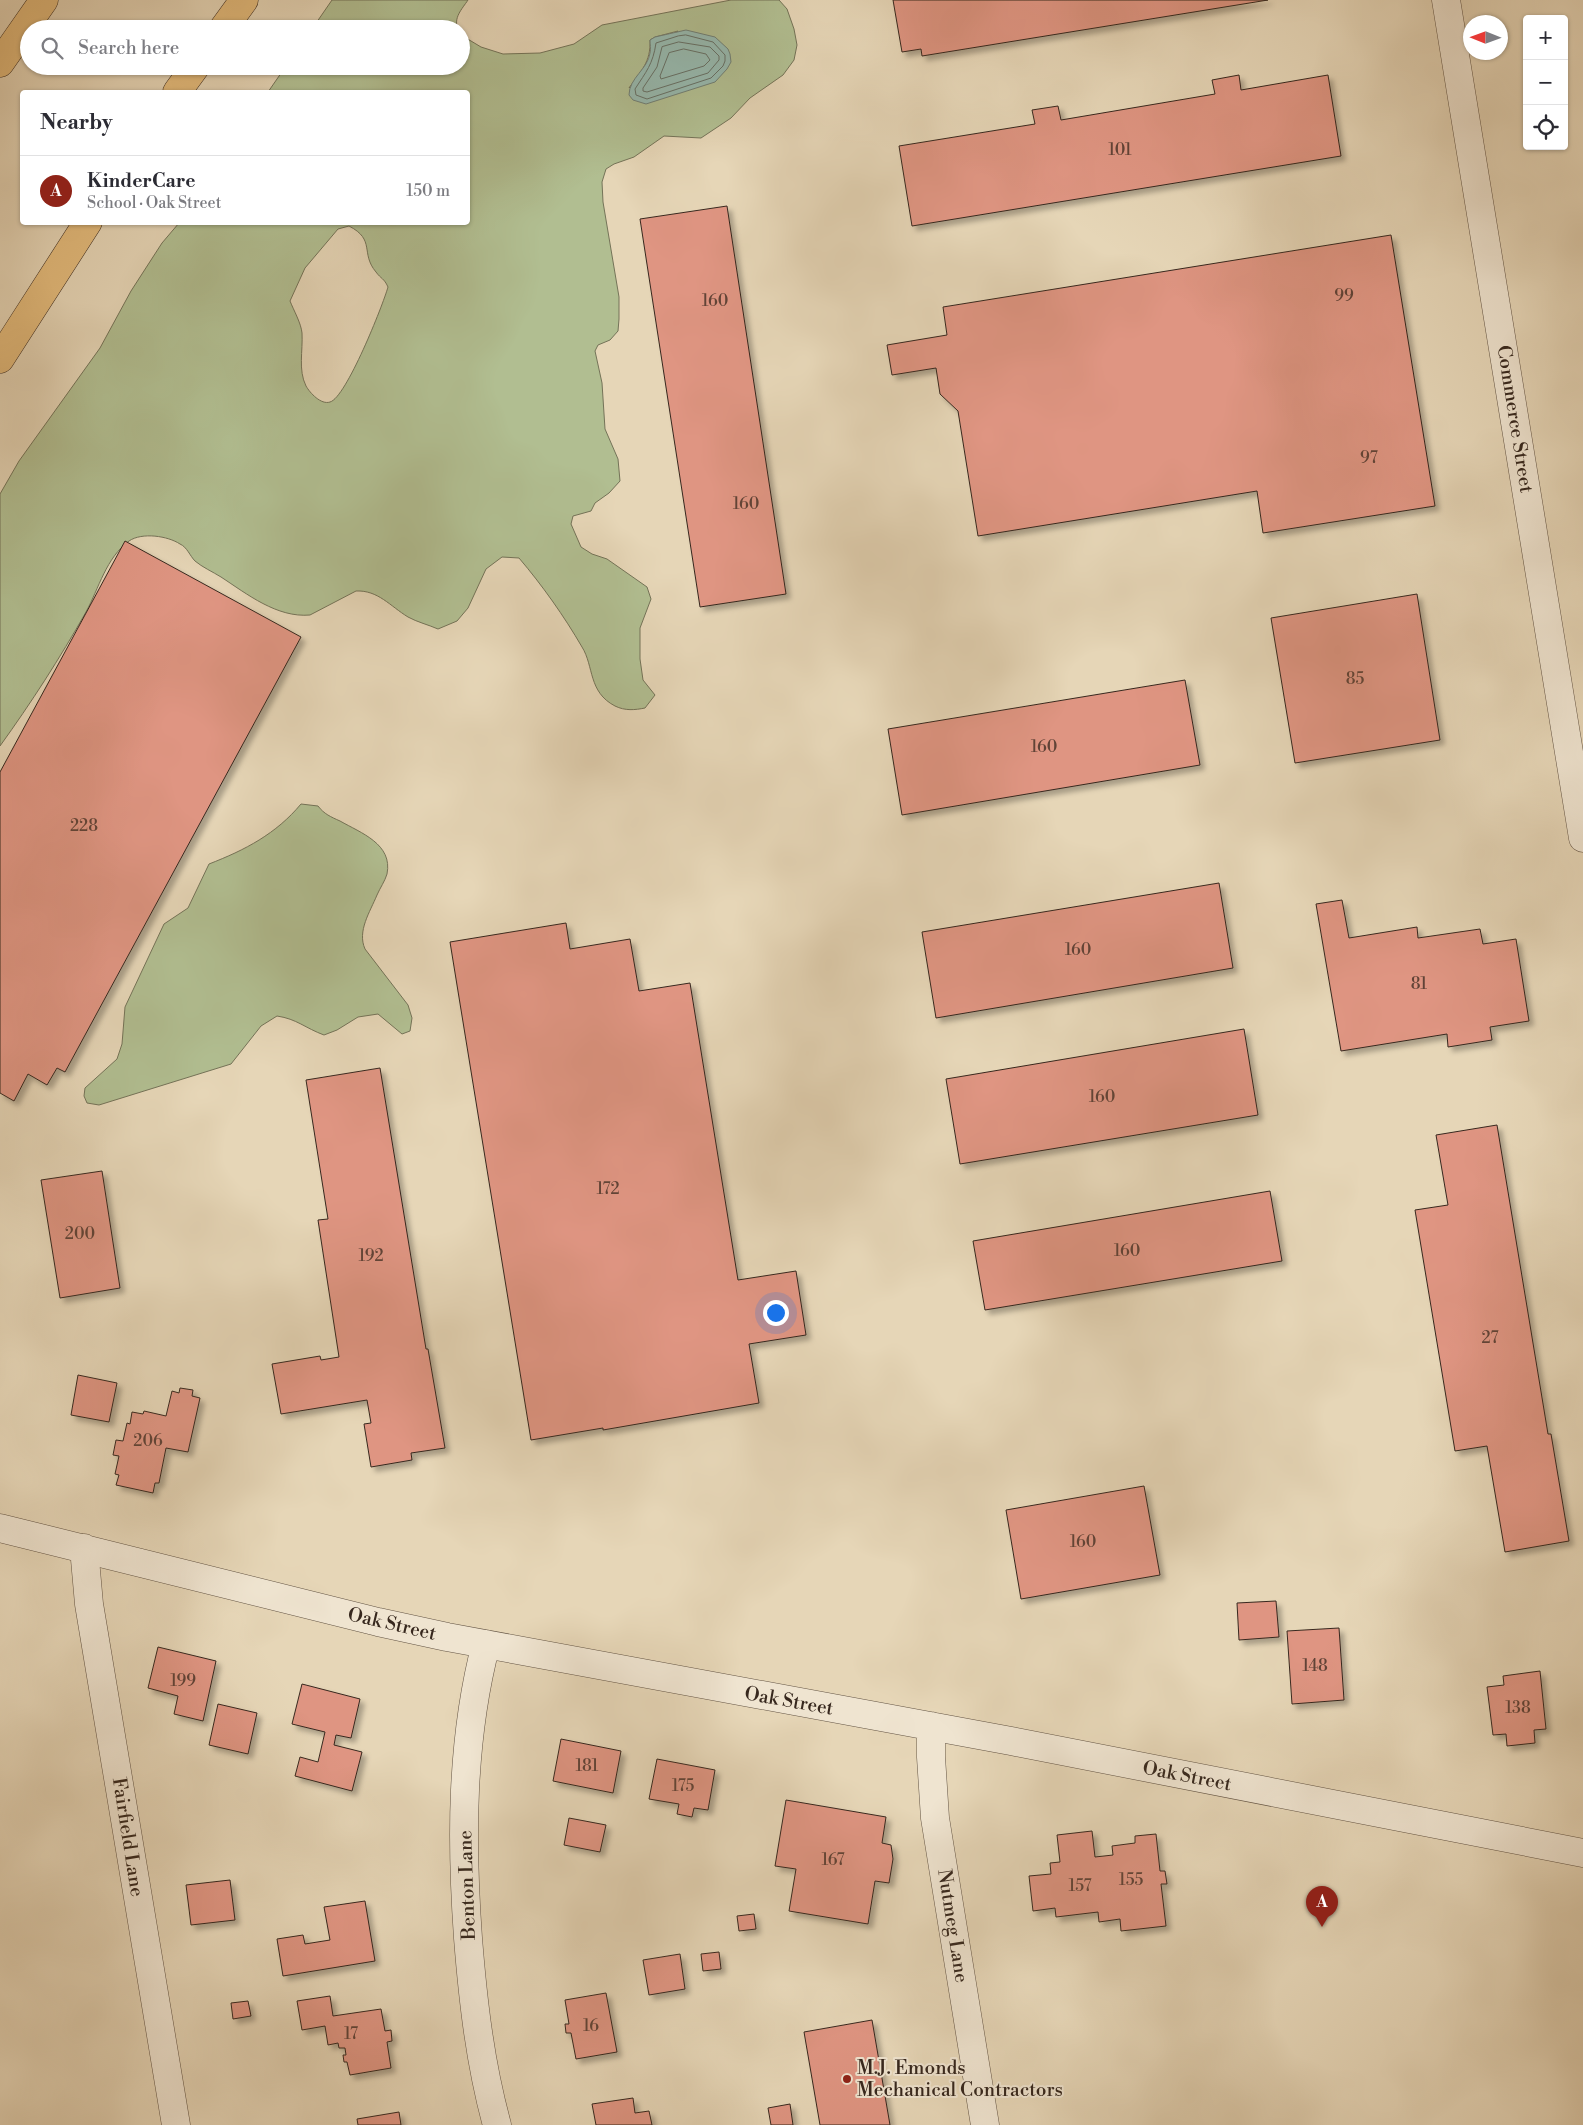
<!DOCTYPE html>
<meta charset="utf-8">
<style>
:root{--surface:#fff;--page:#f7f7f7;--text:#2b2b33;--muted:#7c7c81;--line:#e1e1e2;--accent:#8f2418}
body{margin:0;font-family:"Libre Bodoni",serif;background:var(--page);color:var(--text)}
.controls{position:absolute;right:15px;top:15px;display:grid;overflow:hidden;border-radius:5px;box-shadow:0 1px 4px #0004}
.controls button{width:45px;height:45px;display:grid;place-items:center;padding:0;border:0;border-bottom:1px solid var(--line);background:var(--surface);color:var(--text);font:25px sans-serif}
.compass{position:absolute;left:1463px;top:15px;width:45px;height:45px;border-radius:50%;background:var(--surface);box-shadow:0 1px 4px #0004;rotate:271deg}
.you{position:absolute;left:775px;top:1312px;width:18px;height:18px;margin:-12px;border:4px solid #fff;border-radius:50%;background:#1a73e8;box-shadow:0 0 0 8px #1a73e833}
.badge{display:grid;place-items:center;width:32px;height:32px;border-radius:50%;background:var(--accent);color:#fff;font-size:16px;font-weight:700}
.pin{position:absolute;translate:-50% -41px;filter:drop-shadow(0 1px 2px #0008)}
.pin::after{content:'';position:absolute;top:26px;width:18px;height:15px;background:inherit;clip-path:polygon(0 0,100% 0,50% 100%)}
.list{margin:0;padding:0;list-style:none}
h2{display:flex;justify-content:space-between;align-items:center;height:65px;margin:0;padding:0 20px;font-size:21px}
h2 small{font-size:16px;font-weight:400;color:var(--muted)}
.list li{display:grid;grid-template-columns:32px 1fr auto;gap:15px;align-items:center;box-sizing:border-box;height:70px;padding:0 20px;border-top:1px solid var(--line)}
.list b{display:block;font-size:19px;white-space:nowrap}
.list p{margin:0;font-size:16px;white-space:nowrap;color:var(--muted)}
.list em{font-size:16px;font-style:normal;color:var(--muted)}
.icon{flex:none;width:28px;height:28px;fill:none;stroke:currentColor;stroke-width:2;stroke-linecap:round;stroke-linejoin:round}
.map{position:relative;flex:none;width:1583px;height:2125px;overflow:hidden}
.search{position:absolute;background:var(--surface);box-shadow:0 1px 4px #0004;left:20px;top:20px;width:450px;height:55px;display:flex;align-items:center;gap:12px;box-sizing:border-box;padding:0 18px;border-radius:28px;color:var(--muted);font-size:19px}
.panel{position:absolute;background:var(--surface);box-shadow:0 1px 4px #0004;left:20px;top:90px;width:450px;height:135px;border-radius:5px}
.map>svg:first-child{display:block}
.green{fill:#b1be91;stroke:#747358;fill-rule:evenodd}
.water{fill:#96b9af;stroke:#707f75}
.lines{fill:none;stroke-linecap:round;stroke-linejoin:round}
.shore{stroke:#667066;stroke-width:1}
.building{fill:#df9582;stroke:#37281e;filter:url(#shadow)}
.minor-casing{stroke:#635444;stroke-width:29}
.highway-casing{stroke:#37281e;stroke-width:29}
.minor{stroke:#efe4d0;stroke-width:28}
.highway{stroke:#e3bb7c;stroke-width:28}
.poi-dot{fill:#8f2418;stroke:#efe4d0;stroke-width:2}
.labels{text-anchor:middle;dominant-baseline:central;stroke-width:4;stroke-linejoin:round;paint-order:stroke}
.number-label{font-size:16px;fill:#614337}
.street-label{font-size:19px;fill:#37281e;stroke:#efe4d0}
.poi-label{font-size:19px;fill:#37281e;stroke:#efe4d0;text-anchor:start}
</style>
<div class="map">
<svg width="1583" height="2125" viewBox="0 0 1583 2125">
<defs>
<filter id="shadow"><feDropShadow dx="4.5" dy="4.5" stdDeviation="2.5" flood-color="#0004"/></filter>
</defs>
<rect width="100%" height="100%" fill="#e6d6b7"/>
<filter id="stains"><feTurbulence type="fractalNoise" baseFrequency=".004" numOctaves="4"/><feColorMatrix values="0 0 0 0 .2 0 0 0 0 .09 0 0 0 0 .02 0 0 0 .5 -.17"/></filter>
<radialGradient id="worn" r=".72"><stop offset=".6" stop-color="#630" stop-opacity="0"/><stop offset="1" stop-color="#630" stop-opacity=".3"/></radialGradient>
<path class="green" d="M332 0H468C462 9 453 18 458 29H312Z
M731 0H779L787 9 794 29 797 45 794 60 783 75 750 98 731 118 701 138 664 136 634 157 614 164 606 169 602 182 603 202 619 297V319L618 331 610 340 598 345 595 351 602 383 605 429 618 459 620 481 609 493 595 503 591 511 573 516 571 524 581 547 592 554 607 559 647 587 651 599 640 628V659L643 680 655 695 645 708C635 710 625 711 615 706 588 692 594 666 582 647 564 616 542 585 519 558L502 557 486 569 468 608 457 621 438 629C429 625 417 622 408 617 390 606 378 590 356 591L310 615C277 618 247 594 221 577 213 572 202 567 195 561 190 556 187 547 180 544 168 536 142 532 129 541 106 558 99 588 86 612 60 658 31 703 0 746V494L19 461 100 348 131 291 162 243 179 223 468 222V92H268L286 66H461V35L481 47 503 54 540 53 574 44 602 25ZM678 31 629 88C641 71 651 62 650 40L655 37ZM349 226C376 240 360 253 376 272 381 279 384 278 388 287 383 305 346 398 330 402 321 405 310 393 306 386 298 370 303 351 302 333 301 323 294 311 290 301L305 268 338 229Z
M301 804 318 806C324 814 331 817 340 821 361 833 393 844 387 874 385 881 380 888 377 895 370 912 357 931 365 949L408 1005 412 1018 410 1031 402 1034 378 1014 358 1017 337 1030 324 1035C305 1028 297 1019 277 1016L261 1026 231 1064 99 1105 87 1103 84 1096 85 1088 117 1059 122 1044 125 1007 164 924 188 908 209 864C245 850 276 834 301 804Z"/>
<path class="water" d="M686 30 715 37 728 49 730 54 731 62 727 69 715 82 646 104 633 100 629 95C629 78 648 69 650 53 651 49 650 44 650 40L655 37Z"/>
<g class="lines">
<path class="shore" d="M686 35 713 42 725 55V61L723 66 711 78 647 99 636 95 635 89C646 72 653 64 656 43L678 36Z
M679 42 710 47 719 56V60L708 73 647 92 643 91V88L657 67 662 47Z
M684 49 706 54 710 60 704 66 661 79 660 76 669 53Z"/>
</g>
<path class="building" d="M893 0H1268L922 56 921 49 902 52Z
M1239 75 1241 90 1328 75 1341 156 912 226 899 146 1035 124 1032 110 1058 106 1061 120 1215 94 1212 80Z
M727 206 786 594 700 607 640 219Z
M1391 235 1435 506 1263 533 1257 491 978 536 958 411 940 394 936 368 892 375 887 345 947 335 943 307Z
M125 541 301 637 65 1072 57 1068 47 1085 28 1074 14 1101 0 1093V772Z
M1417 594 1440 740 1295 763 1271 618Z
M1185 680 1200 765 902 815 888 729Z
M1219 883 1233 968 936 1018 922 932Z
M1342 900 1349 938 1417 927 1418 938 1480 929 1483 944 1516 939 1529 1021 1490 1027 1492 1040 1448 1047 1447 1034 1341 1051 1316 904Z
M566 923 570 949 630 939 639 991 690 983 738 1280 796 1271 806 1335 749 1344 759 1403 603 1430V1428L531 1440 450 942Z
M1244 1029 1258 1115 960 1164 946 1079Z
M380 1068 426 1349H428L445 1448 411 1453 412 1460 371 1467 364 1424 371 1423 367 1400 281 1414 272 1364 320 1356 321 1360 339 1357 318 1220 328 1219 306 1080Z
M1497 1125 1548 1434H1551L1569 1541 1505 1552 1487 1446 1455 1451 1415 1210 1448 1205 1436 1135Z
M102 1171 120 1288 60 1298 41 1180Z
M1270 1191 1282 1261 985 1310 973 1241Z
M78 1375 117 1383 109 1422 71 1415Z
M180 1388 193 1390 192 1396 200 1398 188 1452 166 1448 159 1483H155L153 1493 116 1485 119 1475 115 1474 119 1456 113 1455 116 1440 123 1441 127 1423 130 1424 132 1412 143 1414 144 1411 166 1416 172 1391 179 1393Z
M1144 1486 1160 1575 1021 1599 1006 1510Z
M1276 1601 1279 1637 1239 1640 1237 1603Z
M1339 1628 1344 1700 1292 1704 1287 1631Z
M158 1647 216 1661 203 1721 174 1714 178 1696 148 1688Z
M1540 1671 1546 1729 1534 1730 1535 1743 1507 1746 1506 1734 1493 1735 1487 1687 1504 1685 1503 1676Z
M302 1684 360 1699 351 1738 336 1735 334 1745 362 1752 352 1791 295 1776 300 1757 318 1762 325 1732 292 1724Z
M218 1704 257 1713 248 1754 209 1745Z
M561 1739 621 1751 613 1793 553 1781Z
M657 1759 715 1770 708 1810 694 1808 692 1817 677 1814 679 1804 649 1799Z
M786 1800 886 1817 882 1843 891 1845 893 1859 889 1883 875 1881 868 1924 789 1911 796 1869 775 1866Z
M569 1818 606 1825 600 1852 564 1845Z
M1092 1831 1095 1857 1113 1855 1112 1846 1135 1843V1836L1156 1834 1160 1871H1165L1167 1884H1161L1166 1926 1121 1931 1120 1919 1099 1922 1098 1912 1056 1917 1055 1908 1033 1911 1029 1876 1051 1874 1050 1863 1060 1862 1057 1835Z
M230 1880 235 1920 191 1925 186 1885Z
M365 1901 375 1961 283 1976 277 1939 303 1935 305 1944 330 1940 324 1907Z
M754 1914 756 1929 739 1931 737 1916Z
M719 1952 721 1969 703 1971 701 1954Z
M680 1954 685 1989 649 1995 643 1960Z
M606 1993 617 2052 576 2059 571 2033H566L565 2024H569L565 2000Z
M330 1996 333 2016 381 2009 385 2031 391 2030 392 2041 387 2042 391 2068 350 2075 347 2062H344L343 2055H346L345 2048H339L338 2043 328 2045 325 2026 302 2030 297 2001Z
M248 2001 251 2016 233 2019 231 2003Z
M872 2020 890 2125H820L804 2032Z
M633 2098 635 2113 649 2111 652 2125H596L592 2104Z
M790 2104 793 2125H771L768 2108Z
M399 2112 401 2125H358L357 2119Z"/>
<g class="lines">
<g class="minor-casing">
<path id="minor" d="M1446 0 1583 838
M0 1528 378 1622 447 1637 1011 1741 1583 1853
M84 1548 89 1604 176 2125
M486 1644C461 1740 461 1840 468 1938 473 2001 480 2063 497 2125
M931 1726V1757L935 1818 985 2125"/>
</g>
<g class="highway-casing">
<path id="highway" d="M223 29 244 0
M0 63 44 0
M177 92 196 66
M0 359 88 222"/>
</g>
<use href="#minor" class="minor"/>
<use href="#highway" class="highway"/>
</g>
<circle class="poi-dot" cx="847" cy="2079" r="5"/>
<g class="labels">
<g class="number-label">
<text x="1120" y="150">101</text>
<text x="1344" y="296">99</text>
<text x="715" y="301">160</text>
<text x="1369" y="458">97</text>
<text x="746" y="504">160</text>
<text x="1355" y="679">85</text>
<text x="1044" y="747">160</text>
<text x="84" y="826">228</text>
<text x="1078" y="950">160</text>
<text x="1419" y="984">81</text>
<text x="1102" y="1097">160</text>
<text x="608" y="1189">172</text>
<text x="80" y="1234">200</text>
<text x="1127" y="1251">160</text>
<text x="371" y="1256">192</text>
<text x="1490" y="1338">27</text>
<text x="148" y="1441">206</text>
<text x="1083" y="1542">160</text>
<text x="1315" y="1666">148</text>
<text x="183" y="1681">199</text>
<text x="1518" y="1708">138</text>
<text x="587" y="1766">181</text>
<text x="683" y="1786">175</text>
<text x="833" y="1860">167</text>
<text x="1131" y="1880">155</text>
<text x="1080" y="1886">157</text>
<text x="591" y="2026">16</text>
<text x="351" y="2034">17</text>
</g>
<g class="street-label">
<text transform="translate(1515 419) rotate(81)">Commerce Street</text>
<text transform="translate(392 1624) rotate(13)">Oak Street</text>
<text transform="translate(789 1701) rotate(10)">Oak Street</text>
<text transform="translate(1187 1776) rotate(11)">Oak Street</text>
<text transform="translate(128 1837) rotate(81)">Fairfield Lane</text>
<text transform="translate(467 1885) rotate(-92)">Benton Lane</text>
<text transform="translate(953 1926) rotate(81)">Nutmeg Lane</text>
</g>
<g class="poi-label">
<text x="857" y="2068">M.J. Emonds<tspan x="857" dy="22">Mechanical Contractors</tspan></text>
</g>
</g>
<rect width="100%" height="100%" filter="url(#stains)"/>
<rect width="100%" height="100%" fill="url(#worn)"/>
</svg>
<div class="controls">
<button>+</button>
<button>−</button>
<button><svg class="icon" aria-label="locate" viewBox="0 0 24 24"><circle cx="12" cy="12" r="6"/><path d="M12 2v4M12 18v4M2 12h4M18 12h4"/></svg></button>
</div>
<svg class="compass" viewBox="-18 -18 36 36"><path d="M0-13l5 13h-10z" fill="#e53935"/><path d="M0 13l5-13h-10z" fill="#7c7c81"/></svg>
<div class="you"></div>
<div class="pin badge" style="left:1322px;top:1927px">A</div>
<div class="search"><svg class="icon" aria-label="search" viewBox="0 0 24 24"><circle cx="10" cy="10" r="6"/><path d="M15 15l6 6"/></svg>Search here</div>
<section class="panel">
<h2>Nearby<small></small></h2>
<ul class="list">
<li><span class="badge">A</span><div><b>KinderCare</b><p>School · Oak Street</p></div><em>150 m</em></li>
</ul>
</section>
</div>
